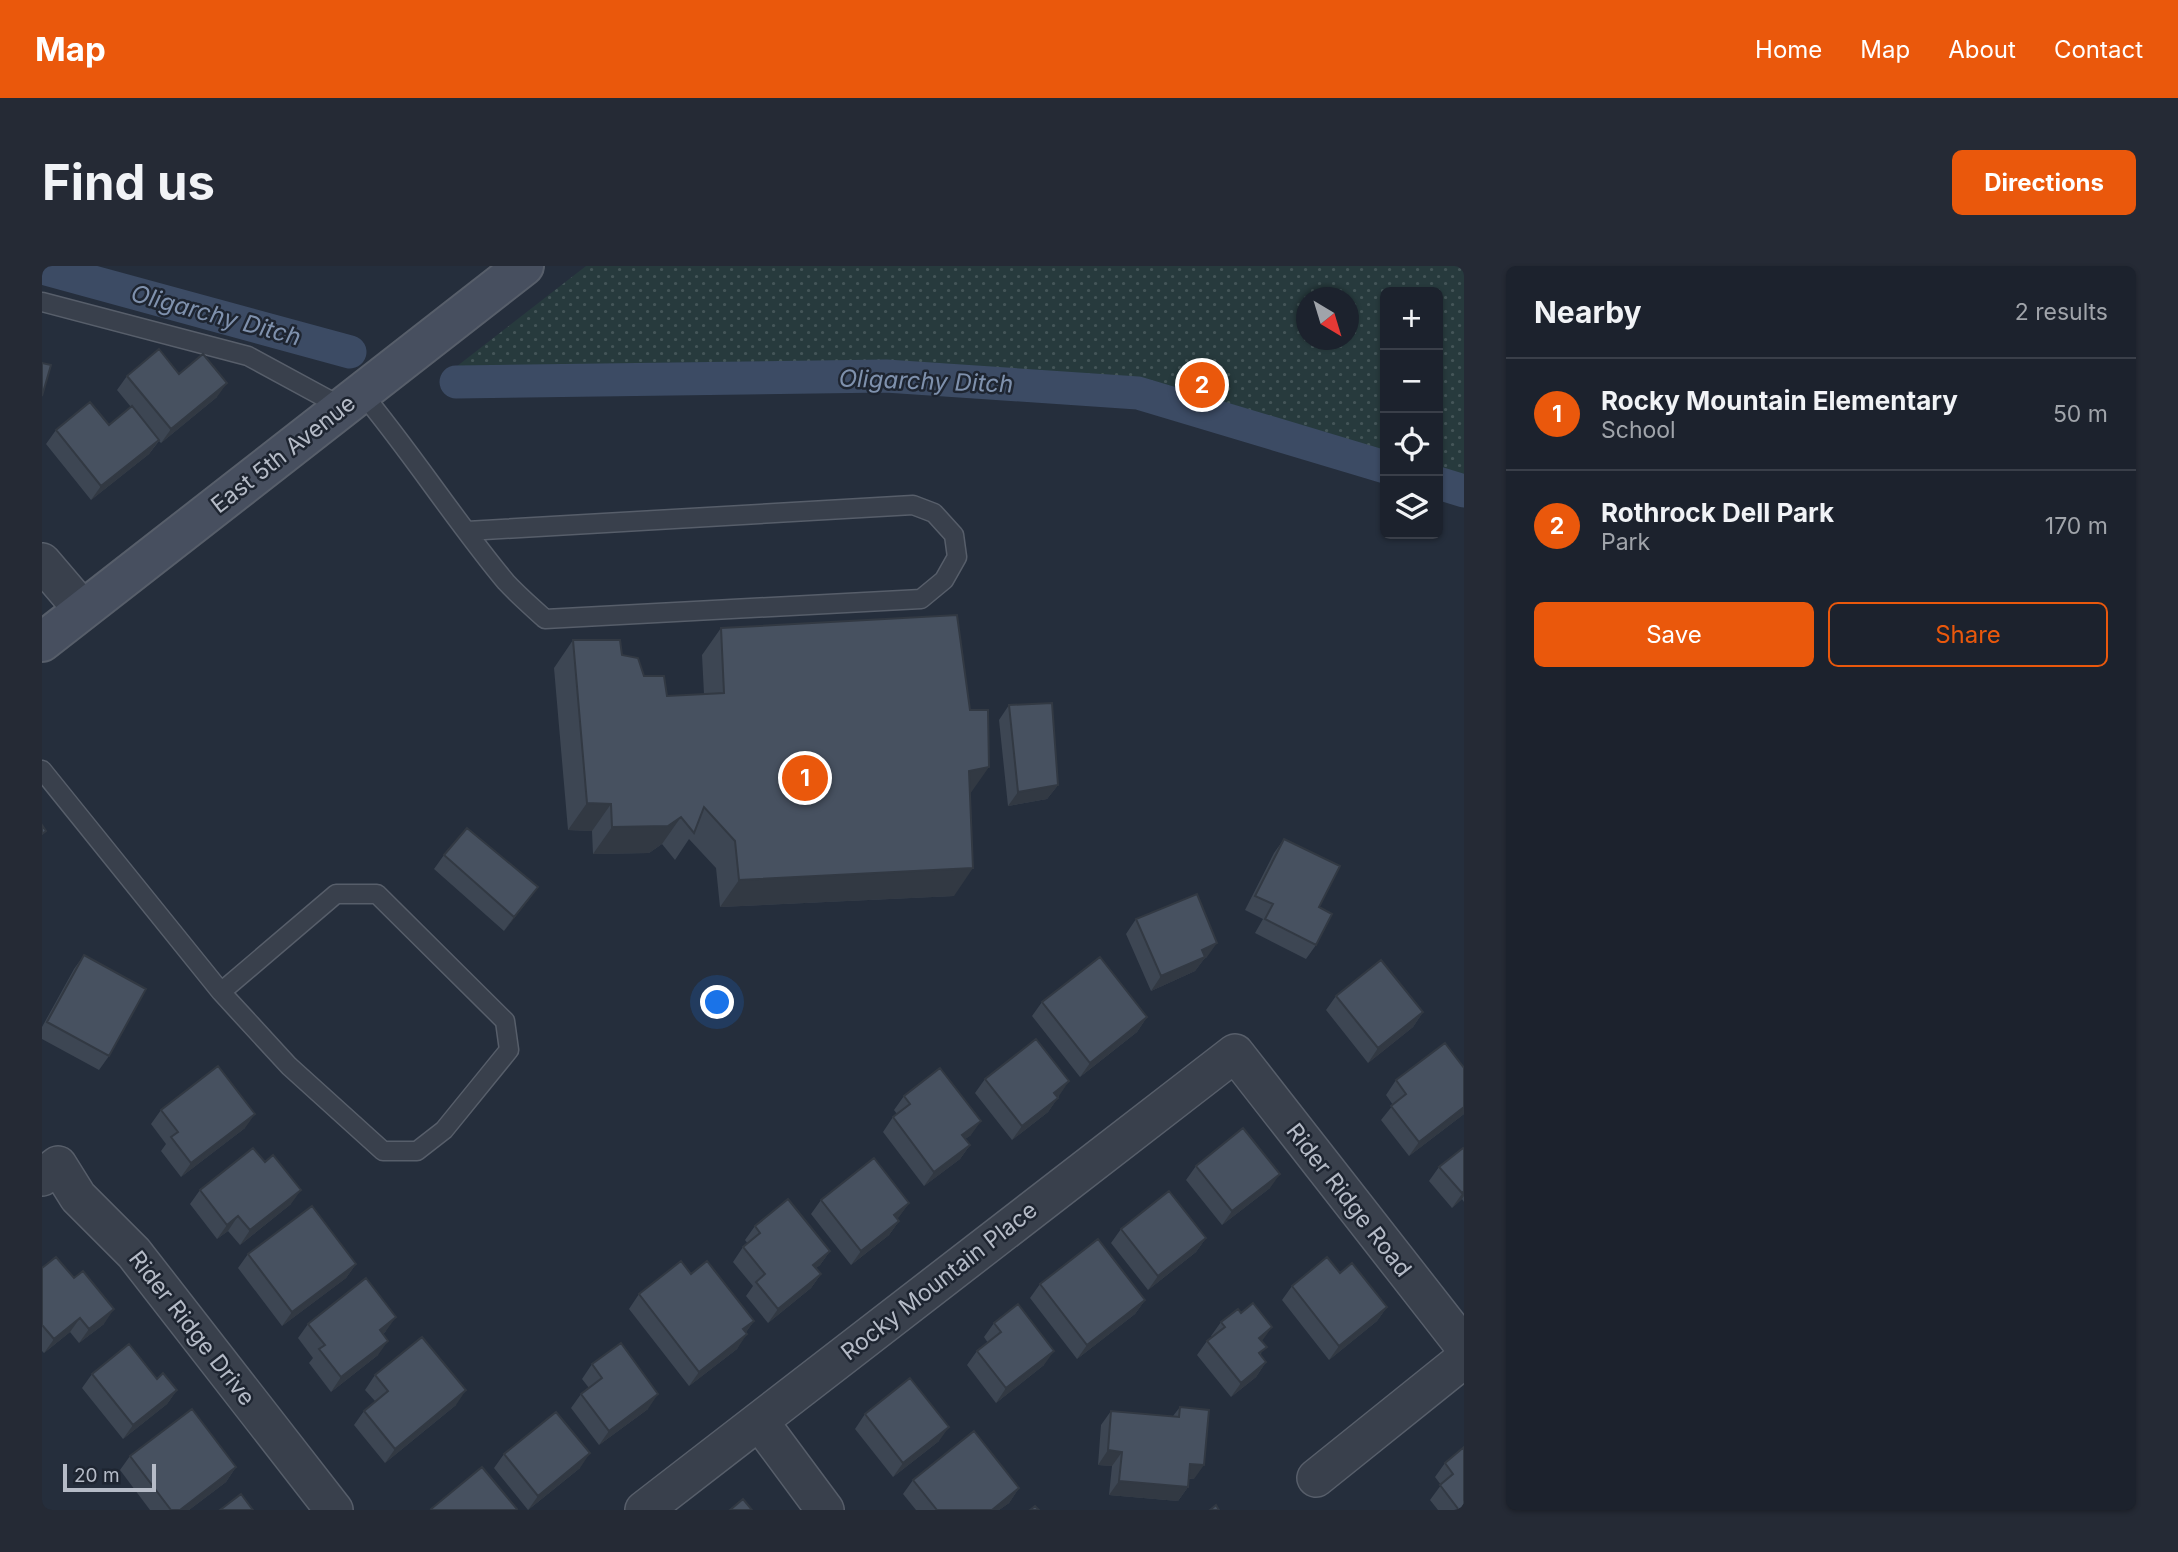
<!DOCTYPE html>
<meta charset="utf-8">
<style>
:root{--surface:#1c222d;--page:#252a35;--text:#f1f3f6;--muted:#a0a4aa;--line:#3a3f49;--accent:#ea580c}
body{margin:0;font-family:Inter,sans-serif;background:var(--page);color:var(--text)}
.controls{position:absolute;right:21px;top:21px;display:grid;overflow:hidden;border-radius:10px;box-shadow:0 2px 5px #0004}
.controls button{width:63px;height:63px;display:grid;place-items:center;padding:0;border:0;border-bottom:2px solid var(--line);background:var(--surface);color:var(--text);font:35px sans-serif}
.compass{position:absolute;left:1254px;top:21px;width:63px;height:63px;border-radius:50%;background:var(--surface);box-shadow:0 2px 5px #0004;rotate:142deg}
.scale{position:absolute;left:21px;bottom:18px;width:93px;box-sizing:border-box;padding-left:7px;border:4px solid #b5bbc7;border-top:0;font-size:19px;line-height:24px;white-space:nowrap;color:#b5bbc7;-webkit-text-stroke:5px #1e2531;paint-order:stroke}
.you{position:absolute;left:676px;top:737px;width:24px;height:24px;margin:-18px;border:5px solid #fff;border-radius:50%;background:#1a73e8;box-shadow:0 0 0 10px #1a73e833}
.badge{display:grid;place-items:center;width:46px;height:46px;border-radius:50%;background:var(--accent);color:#fff;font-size:23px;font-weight:700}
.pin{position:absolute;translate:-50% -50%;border:4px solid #fff;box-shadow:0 2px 7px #0006}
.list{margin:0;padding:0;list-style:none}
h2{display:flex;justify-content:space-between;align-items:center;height:91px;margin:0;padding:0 28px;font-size:30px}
h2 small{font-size:23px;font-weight:400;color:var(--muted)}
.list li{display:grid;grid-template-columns:46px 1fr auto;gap:21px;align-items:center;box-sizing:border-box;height:112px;padding:0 28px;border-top:2px solid var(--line)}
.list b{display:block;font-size:26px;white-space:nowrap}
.list p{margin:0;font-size:23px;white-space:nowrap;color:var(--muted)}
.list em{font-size:23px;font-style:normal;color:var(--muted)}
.actions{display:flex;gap:14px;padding:21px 28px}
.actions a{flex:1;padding:16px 0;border:2px solid var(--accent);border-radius:10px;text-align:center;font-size:24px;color:var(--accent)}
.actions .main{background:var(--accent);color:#fff}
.icon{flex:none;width:38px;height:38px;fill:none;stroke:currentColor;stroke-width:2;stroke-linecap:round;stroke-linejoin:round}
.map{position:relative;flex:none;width:1422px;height:1244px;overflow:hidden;border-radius:10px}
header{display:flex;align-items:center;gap:42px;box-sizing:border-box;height:98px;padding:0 35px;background:var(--accent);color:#fff}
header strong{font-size:33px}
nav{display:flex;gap:38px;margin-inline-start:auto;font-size:24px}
.intro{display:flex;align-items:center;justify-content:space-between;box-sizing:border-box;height:168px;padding:0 42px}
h1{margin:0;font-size:49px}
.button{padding:18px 32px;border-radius:10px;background:var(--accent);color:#fff;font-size:24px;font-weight:700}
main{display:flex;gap:42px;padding:0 42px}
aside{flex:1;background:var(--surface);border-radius:10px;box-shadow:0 2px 5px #0004}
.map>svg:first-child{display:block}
.park{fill:url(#park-dots);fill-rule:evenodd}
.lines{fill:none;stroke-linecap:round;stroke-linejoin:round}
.canal{stroke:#3c4b64;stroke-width:33}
.lane-casing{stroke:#575e6a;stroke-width:21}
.street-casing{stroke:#575e6a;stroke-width:40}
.secondary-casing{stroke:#575e6a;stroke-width:42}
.lane{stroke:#39404c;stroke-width:18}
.street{stroke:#39404c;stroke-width:37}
.secondary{stroke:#474f5f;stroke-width:38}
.wall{fill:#3d4653}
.shaded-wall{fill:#323943}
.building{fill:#475160;stroke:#323943;stroke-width:2}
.labels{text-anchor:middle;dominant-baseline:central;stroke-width:5;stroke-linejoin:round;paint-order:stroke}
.street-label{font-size:23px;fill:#b5bbc7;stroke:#1e2531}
.water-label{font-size:24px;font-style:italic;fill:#7f91ad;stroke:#1e2531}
</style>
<header>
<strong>Map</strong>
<nav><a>Home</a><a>Map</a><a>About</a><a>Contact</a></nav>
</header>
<div class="intro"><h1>Find us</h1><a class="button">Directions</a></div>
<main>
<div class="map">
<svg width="1422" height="1244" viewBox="0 0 1422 1244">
<defs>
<pattern id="park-dots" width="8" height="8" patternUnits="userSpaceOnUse" patternTransform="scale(1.75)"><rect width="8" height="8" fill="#273a3d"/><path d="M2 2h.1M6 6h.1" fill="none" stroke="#445558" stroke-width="1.8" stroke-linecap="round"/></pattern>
</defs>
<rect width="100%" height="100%" fill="#252e3c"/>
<path class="park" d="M544 0H1422V225L1396 217V26H1343V201L1096 127 844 110 401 111ZM1265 32H1307V74H1265Z"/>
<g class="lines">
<path class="canal" d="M0 2 308 86
M414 116 844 110 1096 127 1343 201
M1396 217 1422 225"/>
<g class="lane-casing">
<path id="lane" d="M0 36 206 90 300 141
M319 126C370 187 413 255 464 316 476 329 490 341 503 353L879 333 902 314 915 291 912 269 892 247 871 239 425 265
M0 504 179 726 247 800 341 885H375L402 864 467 784 463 755 335 628H294L179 726"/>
</g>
<g class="street-casing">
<path id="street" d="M0 296 41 344
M0 911 16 899 36 931 92 987 292 1244
M717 1155 783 1244
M1274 1212 1422 1093
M602 1244 1193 787 1422 1080"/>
</g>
<g class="secondary-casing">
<path id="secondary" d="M0 376 482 0"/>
</g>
<use href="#lane" class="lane"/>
<use href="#street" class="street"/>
<use href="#secondary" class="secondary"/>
</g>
<path class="wall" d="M137 108 175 131 119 177 117 175 107 188 49 234 4 178 14 164 67 159 89 141 75 124 85 110Z
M679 362 928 528 912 630 678 641 674 602 647 573 633 594 620 578 607 587 551 588 550 565 526 564 512 402 531 374 580 389 602 410 625 430 662 428 660 389Z
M967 439 1016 519 1005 533 966 540 957 454Z
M1242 573 1277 641 1274 679 1264 693 1213 667 1221 653 1203 644 1232 587Z
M402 589 496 621 462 665 392 603Z
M1094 653 1165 691 1162 693 1153 705 1109 725 1084 668Z
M42 689 67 790 57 804 0 773V761L32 703Z
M1294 730 1381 746 1371 761 1326 797 1284 744Z
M1000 736 1105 751 1095 766 1038 811 990 750Z
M1422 802V848L1367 890 1339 854 1351 839 1344 829 1354 814Z
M943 813 1017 830 1006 846 970 874 933 827Z
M862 830 929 869 923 873 928 879 918 893 882 920 841 866 851 851 855 848 852 844Z
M119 844 203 862 139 911 119 885 124 878 109 858Z
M1422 883V936L1420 933 1410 942 1387 915 1397 901Z
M1154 900 1228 922 1180 959 1144 914Z
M158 924 249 938 198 979 186 965 175 973 148 938Z
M779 934 867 937 855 953 857 955 847 969 809 999 769 948Z
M713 960 788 985 778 999 774 1002 779 1008 769 1022 726 1057 704 1030 711 1020 691 996 701 981 706 978 703 974Z
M1079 963 1164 972 1154 986 1106 1024 1069 977Z
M206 988 314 998 304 1012 240 1060 196 1002Z
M0 1002 62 1058 37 1077 28 1066 2 1087 0 1085Z
M1298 1007 1345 1041 1335 1055 1287 1094 1240 1034 1250 1020Z
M649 1008 712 1055 704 1066 695 1083 647 1120 587 1043 597 1028Z
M998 1018 1103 1034 1093 1048 1035 1093 988 1032Z
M1179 1056 1220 1075 1219 1090 1224 1096 1214 1111 1189 1131 1155 1089 1165 1075 1170 1071 1169 1070Z
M952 1057 1002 1099 954 1137 925 1099 935 1085 946 1077 942 1071Z
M266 1058 344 1065 341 1068 336 1089 289 1126 267 1097 271 1092 256 1072Z
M550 1098 606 1143 557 1179 529 1142 539 1128 547 1122 540 1113Z
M50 1108 115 1113 135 1124 125 1138 81 1173 40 1122Z
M333 1109 414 1139 343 1197 312 1159 322 1145 333 1135 323 1124Z
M1138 1141 1152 1213H1147L1146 1221 1136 1235 1067 1229 1070 1200 1056 1199 1059 1159 1069 1145 1131 1150Z
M823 1148 897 1175 851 1211 813 1163Z
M1422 1181V1244H1396L1388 1234 1399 1219 1393 1211 1403 1197Z
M462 1188 538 1202 486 1244 452 1202Z
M88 1190 194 1201 184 1216 147 1244H108L78 1204Z
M871 1214 977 1222 967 1237 957 1244H874L861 1228Z"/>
<path class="shaded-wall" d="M185 117 175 131 119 177 129 163Z
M117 174 107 188 49 234 59 220Z
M947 501 928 528 927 505Z
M1016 519 1005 533 966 540 976 526Z
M545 537 569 538 550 565 526 564Z
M639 551 620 578 607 587 551 588 570 561Z
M931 602 912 630 678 641 697 614Z
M496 621 486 635 462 665 472 651Z
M1175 677 1165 691 1162 693 1153 705 1109 725 1119 710 1160 684Z
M1381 746 1371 761 1326 797 1336 782Z
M1105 751 1095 766 1038 811 1048 797Z
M1027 815 1017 830 1002 841 1012 827Z
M1016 832 1006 846 970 874 980 860Z
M1422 841V848L1367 890 1377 876Z
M213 848 203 862 139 911 149 897Z
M939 855 929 869 910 883 920 869Z
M928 879 918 893 882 920 892 906Z
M1238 908 1228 922 1180 959 1190 945Z
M259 924 249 938 198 979 208 964Z
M1422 925V930L1420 933 1410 942Z
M867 937 857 951 842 963 852 949Z
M196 950 186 965 175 973 185 959Z
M857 955 847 969 809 999 819 985Z
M1164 972 1154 986 1106 1024 1116 1010Z
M788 985 778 999 761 1013 771 999Z
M314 998 304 1012 240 1060 250 1046Z
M779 1008 769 1022 726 1057 736 1043Z
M1103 1034 1093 1048 1035 1093 1045 1079Z
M1345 1041 1335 1055 1287 1094 1297 1080Z
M72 1043 62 1058 37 1077 47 1063Z
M354 1051 344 1065 328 1078 338 1064Z
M38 1052 28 1066 2 1087 12 1073Z
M712 1055 702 1069 701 1063Z
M1230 1061 1220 1075 1217 1072Z
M705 1068 695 1083 647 1120 657 1106Z
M346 1075 336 1089 289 1126 299 1111Z
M1012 1085 1002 1099 954 1137 964 1122Z
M1224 1096 1214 1111 1189 1131 1199 1117Z
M135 1124 125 1138 81 1173 91 1159Z
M424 1124 414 1139 343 1197 353 1183Z
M616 1128 606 1143 557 1179 567 1165Z
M907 1161 897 1175 851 1211 861 1197Z
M1066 1184 1080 1186 1070 1200 1056 1199Z
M548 1187 538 1202 486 1244 496 1230Z
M1148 1198 1162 1199 1152 1213 1138 1212Z
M194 1201 184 1216 147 1244H138Z
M1077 1215 1146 1221 1136 1235 1067 1229Z
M977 1222 967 1237 957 1244H950Z"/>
<path class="building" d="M117 83 137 108 161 88 185 117 129 163 85 110Z
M0 97 9 99 0 130Z
M48 136 67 159 90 140 117 174 59 220 14 164Z
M915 349 928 444H946L947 501 927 505 931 602 697 614 693 575 662 541 652 567 639 551 626 560 570 561 569 538 545 537 531 374H578L580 389 596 392 602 410H622L625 430 682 427 679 362Z
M1010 437 1016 519 976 526 967 439Z
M0 559 4 565 0 568Z
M425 562 496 621 472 651 402 589Z
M1242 573 1298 600 1277 641 1290 648 1274 679 1223 653 1231 638 1213 630Z
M1155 628 1175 677 1160 684 1163 691 1119 710 1094 653Z
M42 689 104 723 67 790 5 756Z
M1058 691 1105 751 1048 797 1000 736Z
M1339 694 1381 746 1336 782 1294 730Z
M994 773 1027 815 1012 827 1016 832 980 860 943 813Z
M1403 777 1422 802V841L1377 876 1349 840 1364 828 1354 814Z
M176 800 213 848 149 897 129 871 136 866 119 844Z
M898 802 939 855 920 869 928 879 892 906 851 851 868 838 862 830Z
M1201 862 1238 908 1190 945 1154 900Z
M211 882 223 896 231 889 259 924 208 964 196 950 185 959 158 924Z
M1421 882 1422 883V925L1420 927 1397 901Z
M832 892 867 937 852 949 857 955 819 985 779 934Z
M1127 925 1164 972 1116 1010 1079 963Z
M746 933 788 985 771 999 779 1008 736 1043 714 1016 723 1008 701 981 718 967 713 960Z
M270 940 314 998 250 1046 206 988Z
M1056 973 1103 1034 1045 1079 998 1018Z
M14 991 32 1012 41 1005 72 1043 47 1063 38 1052 12 1073 0 1059V1002Z
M1285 991 1298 1007 1310 997 1345 1041 1297 1080 1250 1020Z
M639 995 649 1008 665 995 712 1055 701 1063 705 1068 657 1106 597 1028Z
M324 1012 354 1051 338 1064 346 1075 299 1111 277 1083 283 1079 266 1058Z
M1211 1037 1230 1061 1217 1072 1225 1081 1217 1087 1224 1096 1199 1117 1165 1075 1183 1061 1179 1056 1196 1043 1199 1047Z
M976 1038 1012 1085 964 1122 935 1085 959 1066 952 1057Z
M380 1071 424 1124 353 1183 322 1145 346 1125 333 1109Z
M579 1077 616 1128 567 1165 539 1128 560 1112 550 1098Z
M87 1078 115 1113 121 1107 135 1124 91 1159 50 1108Z
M868 1112 907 1161 861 1197 823 1148Z
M1138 1141 1167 1144 1162 1199 1148 1198 1146 1221 1077 1215 1080 1186 1066 1184 1069 1145 1137 1151Z
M150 1143 194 1201 138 1244H129L88 1190Z
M514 1146 548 1187 496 1230 462 1188Z
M932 1165 977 1222 950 1244H895L871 1214Z
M1422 1181V1244H1417L1398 1219 1411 1208 1403 1197Z
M440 1201 475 1243 474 1244H390L389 1243Z
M199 1228 211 1244H178Z
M701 1233 710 1244H688Z
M1174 1239 1177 1244H1168Z
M993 1240 997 1244H988Z"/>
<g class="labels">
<g class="street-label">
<text transform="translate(241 188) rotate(-38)">East 5th Avenue</text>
<text transform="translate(1307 934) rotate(52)">Rider Ridge Road</text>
<text transform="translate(897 1015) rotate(-38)">Rocky Mountain Place</text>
<text transform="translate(150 1062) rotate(52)">Rider Ridge Drive</text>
</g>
<g class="water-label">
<text transform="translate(174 49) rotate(15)">Oligarchy Ditch</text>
<text transform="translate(884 115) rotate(2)">Oligarchy Ditch</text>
</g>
</g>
</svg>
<div class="controls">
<button>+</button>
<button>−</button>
<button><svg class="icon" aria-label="locate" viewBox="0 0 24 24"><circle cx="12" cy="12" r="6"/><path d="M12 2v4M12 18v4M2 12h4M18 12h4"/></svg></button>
<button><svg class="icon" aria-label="layers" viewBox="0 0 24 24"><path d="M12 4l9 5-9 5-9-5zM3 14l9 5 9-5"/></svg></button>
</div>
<svg class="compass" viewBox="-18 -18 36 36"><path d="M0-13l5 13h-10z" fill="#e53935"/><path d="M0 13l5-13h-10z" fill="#a0a4aa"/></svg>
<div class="scale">20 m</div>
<div class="you"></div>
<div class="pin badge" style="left:763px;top:512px">1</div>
<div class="pin badge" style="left:1160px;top:119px">2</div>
</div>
<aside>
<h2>Nearby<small>2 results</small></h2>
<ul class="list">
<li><span class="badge">1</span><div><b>Rocky Mountain Elementary</b><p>School</p></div><em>50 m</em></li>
<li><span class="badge">2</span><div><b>Rothrock Dell Park</b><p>Park</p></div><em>170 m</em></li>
</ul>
<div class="actions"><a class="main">Save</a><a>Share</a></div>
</aside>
</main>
